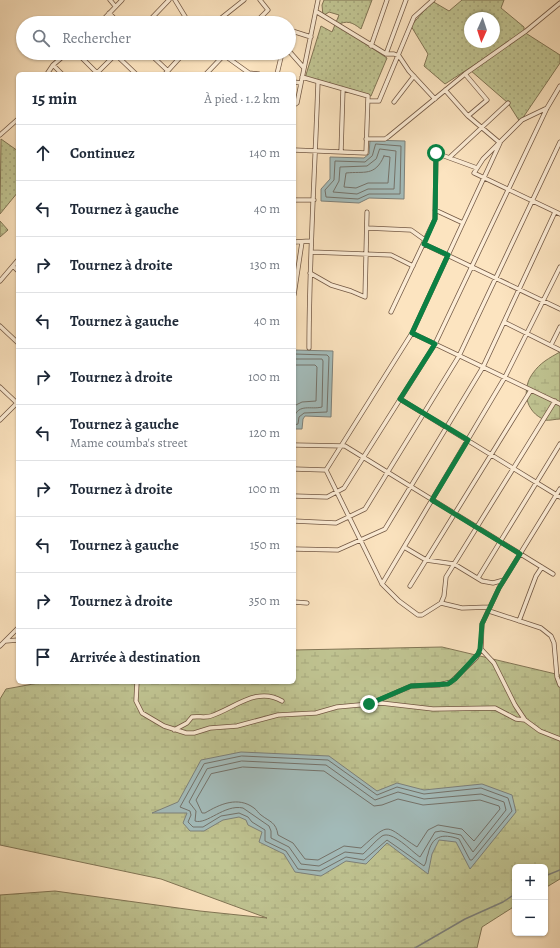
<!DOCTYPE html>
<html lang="fr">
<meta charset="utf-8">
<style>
:root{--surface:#fff;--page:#f2f2f3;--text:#1f2937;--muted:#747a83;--line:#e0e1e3}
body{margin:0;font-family:Alegreya,serif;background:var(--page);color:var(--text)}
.controls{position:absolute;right:12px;bottom:12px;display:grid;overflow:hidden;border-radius:6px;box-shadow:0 1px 3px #0004}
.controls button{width:36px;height:36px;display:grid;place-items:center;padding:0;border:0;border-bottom:1px solid var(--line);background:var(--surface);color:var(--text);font:20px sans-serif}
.compass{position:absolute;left:464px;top:12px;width:36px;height:36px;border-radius:50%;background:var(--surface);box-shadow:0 1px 3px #0004;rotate:183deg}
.stop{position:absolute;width:12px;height:12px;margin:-9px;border:3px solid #0b8043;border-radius:50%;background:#fff}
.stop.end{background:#0b8043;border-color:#fff;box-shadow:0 1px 4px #0008}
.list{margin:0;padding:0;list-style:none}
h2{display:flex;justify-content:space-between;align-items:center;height:52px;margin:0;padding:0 16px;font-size:17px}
h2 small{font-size:13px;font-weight:400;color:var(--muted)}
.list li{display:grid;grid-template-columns:26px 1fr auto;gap:12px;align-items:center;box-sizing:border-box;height:56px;padding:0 16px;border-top:1px solid var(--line)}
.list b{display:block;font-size:15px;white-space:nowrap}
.list p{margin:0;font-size:13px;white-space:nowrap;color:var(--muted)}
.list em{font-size:13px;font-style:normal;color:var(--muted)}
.icon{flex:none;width:22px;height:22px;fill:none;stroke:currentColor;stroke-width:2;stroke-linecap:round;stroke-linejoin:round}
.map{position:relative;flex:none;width:560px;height:948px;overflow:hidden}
.search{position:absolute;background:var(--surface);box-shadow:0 1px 3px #0004;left:16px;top:16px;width:280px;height:44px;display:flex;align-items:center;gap:10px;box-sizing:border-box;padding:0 14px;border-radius:22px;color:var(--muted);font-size:15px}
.panel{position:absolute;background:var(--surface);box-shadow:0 1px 3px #0004;left:16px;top:72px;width:280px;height:612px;border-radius:6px}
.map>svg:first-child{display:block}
.grass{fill:url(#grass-dots);stroke:#827656;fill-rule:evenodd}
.wetland{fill:url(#wetland-marsh);stroke:#827656}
.water{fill:#a3bcbb;stroke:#7d817b}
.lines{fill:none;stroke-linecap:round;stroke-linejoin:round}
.shore{stroke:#74726a;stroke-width:1}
.stream{stroke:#7d817b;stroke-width:1.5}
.street-casing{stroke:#725844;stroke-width:5}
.street{stroke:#fdedd6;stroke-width:3.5}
.route{stroke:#0b8043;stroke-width:5}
</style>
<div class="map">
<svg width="560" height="948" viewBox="0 0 560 948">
<defs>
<pattern id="grass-dots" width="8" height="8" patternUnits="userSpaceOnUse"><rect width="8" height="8" fill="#c0c492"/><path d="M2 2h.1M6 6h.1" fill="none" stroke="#a6a87d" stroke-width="1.8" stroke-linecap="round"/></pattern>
<pattern id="wetland-marsh" width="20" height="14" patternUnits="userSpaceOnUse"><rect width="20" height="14" fill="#c0c492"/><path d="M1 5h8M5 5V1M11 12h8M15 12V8" fill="none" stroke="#a6a87d"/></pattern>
</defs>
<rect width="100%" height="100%" fill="#fce4c0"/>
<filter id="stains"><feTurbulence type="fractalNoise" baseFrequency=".005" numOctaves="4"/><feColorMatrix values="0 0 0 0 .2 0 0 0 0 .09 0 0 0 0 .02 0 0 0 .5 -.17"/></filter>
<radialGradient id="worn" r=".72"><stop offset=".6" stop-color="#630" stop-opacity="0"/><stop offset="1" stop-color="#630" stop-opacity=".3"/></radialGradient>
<path class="grass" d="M324 0H372L361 29C352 22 347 20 337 25L387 58 371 96 305 78 321 26 332 32 339 15 329 12 323 16 322 5Z
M462 0H504L501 8 524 27V32L560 55V63L520 122 508 103 470 70 511 41 445 84 424 66 428 54 411 26 432 1 449 11ZM470 18H494V42H470Z
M1 139 18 151V192L0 214Z
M0 221 8 230 0 237Z"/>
<path class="wetland" d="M560 352V419C555 419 549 421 545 420 525 412 521 389 533 373 540 363 549 358 560 352Z
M442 647 560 675V879L545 888V867H515V906L482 927 477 948H0V895L55 891 200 911 267 918 161 879 0 845V699L6 689 44 682H294V650Z"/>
<path class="water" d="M370 140 405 141 404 199 369 198 359 203 321 201V189L330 179V157L364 158 369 154Z
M294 350 333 351 331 417 305 416 303 419 302 429H294Z
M241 752 329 756 377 791 397 783 424 790 482 784 512 795 516 812 470 869 456 842 439 840 432 854 428 874 387 843 366 864 346 861 321 876 295 872 284 854 259 842 262 832 248 825 246 820 239 817 223 820 204 831H190L183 823 187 813H152L178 802 201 760Z"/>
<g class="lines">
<path class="shore" d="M376 144 401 146 400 194H369L358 199 326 197 325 190 334 180 335 161 365 162 372 156Z
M380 149 396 151 394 189H368L357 194 333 192 339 181 340 167 367 166 376 159Z
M384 156 390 157 388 183H368L356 188 344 187 346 173C364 171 375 177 384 156Z
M294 354 327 355 329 357 327 412 304 413 299 417 298 424 294 425
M294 359H322L323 361 322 407C311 410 299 403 294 417
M294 365H315L317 367 316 401 302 402 294 406
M242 756 328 760 377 795 397 787 424 794 481 788 508 798 512 811 472 860H470L459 839C442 833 432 836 428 854 426 858 427 862 424 866L387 840 364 860 346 857 320 871 298 869 286 851 265 841V830L252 822 248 817 239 813 221 816 203 827H193L188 822 191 815 190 811 180 807 204 764Z
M242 761 326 765 375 800 398 792 424 799 481 794 504 802 506 810 473 852 461 835 441 831 435 832 420 857C411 851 392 830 382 836 375 841 369 849 363 854L345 852 319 866 301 864 289 847 271 838V831L269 826 243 808C224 804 207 825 195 821L196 811 189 802 207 769Z
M243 767 324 771 374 806 382 805 398 799 423 805 480 800 499 806 500 809 474 841 462 829 438 825 428 830 417 847C384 826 392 820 361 848L344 846 318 860 305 859 293 843 278 835C276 822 270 822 261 815 258 813 257 810 254 808 238 796 220 804 205 813H202L196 800 211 774Z"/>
<path class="stream" d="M545 876 560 870
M415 948 465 919 503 902 515 894"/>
<g class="street-casing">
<path id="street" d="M110 0 115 6
M175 0 189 23
M317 12 386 54H394L399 56 409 71 435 99
M109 13 119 23
M257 21 265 23
M100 23 122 0
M147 23 169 0
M215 23 244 0
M255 23 268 10 260 0
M289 30 311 37
M371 46 387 0
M289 51 304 68
M77 53 98 74
M114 53 136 74
M149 53 168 71
M221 53 249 73 259 74
M386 54 406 0
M53 65 62 74
M47 74 53 65 67 53
M96 74 117 53
M165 74 184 53
M206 74 226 53
M277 74 282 53
M465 74 487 100 468 116
M294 82 301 83
M368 101H379L414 17 433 0
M394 102 414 76
M294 105 297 103 318 0
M547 108 522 120 483 159 474 173 560 214
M0 135 18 119
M366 139H385L388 137 465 74 526 31 560 3
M294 150 366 153 368 96 302 77
M341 152 343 89
M450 157 508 103
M294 200H314
M435 210 463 223
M367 228 411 230 425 240
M294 242 310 241
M424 244 560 309
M311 252 391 255 413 266
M13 266 18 271
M310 273 331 285 351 291 365 297 367 212
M0 281 18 260
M294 295 302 242
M391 312 435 219 436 153 477 168
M504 322 560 350
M0 326 18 343
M412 333 560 404
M551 345 560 327
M309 348C309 259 315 171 318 82
M0 387 18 404
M400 399 560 497
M0 420 17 403
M294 445 345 446 553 574
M294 469 326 470
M326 470 412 333 500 143 468 116 445 90
M326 470 382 584 399 601 418 615H422L441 603 462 608 490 607
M560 489 499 588 482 624 481 649 494 663 515 705 525 720 540 731 560 739
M294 496 327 497 344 488 435 344 547 108 560 86
M294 521 336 523 365 509 459 356 560 142
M404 547 426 560 454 564 482 581 493 583 504 580
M294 549 338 550 385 529 483 367 555 212
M478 578 560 444
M382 584 505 377 560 267
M410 586 531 390
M294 602 307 603
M441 603 444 596 446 577 555 401
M489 611 541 628 551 636 554 643 557 677 560 685
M519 621 536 576 542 567
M6 641 18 640
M0 646 18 628
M137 682 136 701 142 713 164 726 186 733H194L210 728 237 726 278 715 316 713 337 707 381 703 433 709 495 708 516 719 525 720
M372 703 411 686 439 685 451 682 476 658 481 649
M174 730 187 723 192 717C199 716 205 718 211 716 235 708 257 686 282 701"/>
</g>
<use href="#street" class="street"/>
</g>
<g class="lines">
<path class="route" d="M369 704 411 686 448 684 455 679 478 654 480 649 482 624 499 588 520 554 432 500 468 440 400 399 435 344 412 333 448 255 424 244 435 219 436 153"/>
</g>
<rect width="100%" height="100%" filter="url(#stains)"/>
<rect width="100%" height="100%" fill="url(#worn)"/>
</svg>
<div class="controls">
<button>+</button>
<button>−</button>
</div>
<svg class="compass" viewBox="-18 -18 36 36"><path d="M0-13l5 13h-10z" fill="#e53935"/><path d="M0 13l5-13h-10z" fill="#747a83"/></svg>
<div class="stop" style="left:436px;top:153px"></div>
<div class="stop end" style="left:369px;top:704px"></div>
<div class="search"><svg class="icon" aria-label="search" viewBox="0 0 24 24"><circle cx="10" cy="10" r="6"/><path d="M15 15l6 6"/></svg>Rechercher</div>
<section class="panel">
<h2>15 min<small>À pied · 1.2 km</small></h2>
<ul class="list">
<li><svg class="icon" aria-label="ahead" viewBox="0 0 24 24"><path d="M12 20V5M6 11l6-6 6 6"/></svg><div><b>Continuez</b></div><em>140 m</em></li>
<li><svg class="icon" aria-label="left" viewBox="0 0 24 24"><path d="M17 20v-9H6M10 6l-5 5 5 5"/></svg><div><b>Tournez à gauche</b></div><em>40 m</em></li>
<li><svg class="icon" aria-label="right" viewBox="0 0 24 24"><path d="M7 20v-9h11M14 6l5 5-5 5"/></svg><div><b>Tournez à droite</b></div><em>130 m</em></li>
<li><svg class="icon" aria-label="left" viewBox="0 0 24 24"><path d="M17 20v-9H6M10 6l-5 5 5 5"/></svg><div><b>Tournez à gauche</b></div><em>40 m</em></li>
<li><svg class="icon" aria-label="right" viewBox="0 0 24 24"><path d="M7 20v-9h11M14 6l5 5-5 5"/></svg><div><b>Tournez à droite</b></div><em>100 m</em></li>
<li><svg class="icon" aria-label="left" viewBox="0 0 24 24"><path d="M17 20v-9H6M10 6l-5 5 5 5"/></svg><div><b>Tournez à gauche</b><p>Mame coumba's street</p></div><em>120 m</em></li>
<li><svg class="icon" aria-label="right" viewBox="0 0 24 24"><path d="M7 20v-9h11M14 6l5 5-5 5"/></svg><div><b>Tournez à droite</b></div><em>100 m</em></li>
<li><svg class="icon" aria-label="left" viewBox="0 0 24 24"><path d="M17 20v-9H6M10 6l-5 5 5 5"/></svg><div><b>Tournez à gauche</b></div><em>150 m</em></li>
<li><svg class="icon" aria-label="right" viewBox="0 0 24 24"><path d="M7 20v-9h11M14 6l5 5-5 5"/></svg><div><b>Tournez à droite</b></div><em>350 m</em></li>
<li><svg class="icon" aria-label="arrive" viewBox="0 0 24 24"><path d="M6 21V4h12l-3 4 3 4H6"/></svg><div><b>Arrivée à destination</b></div></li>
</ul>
</section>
</div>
